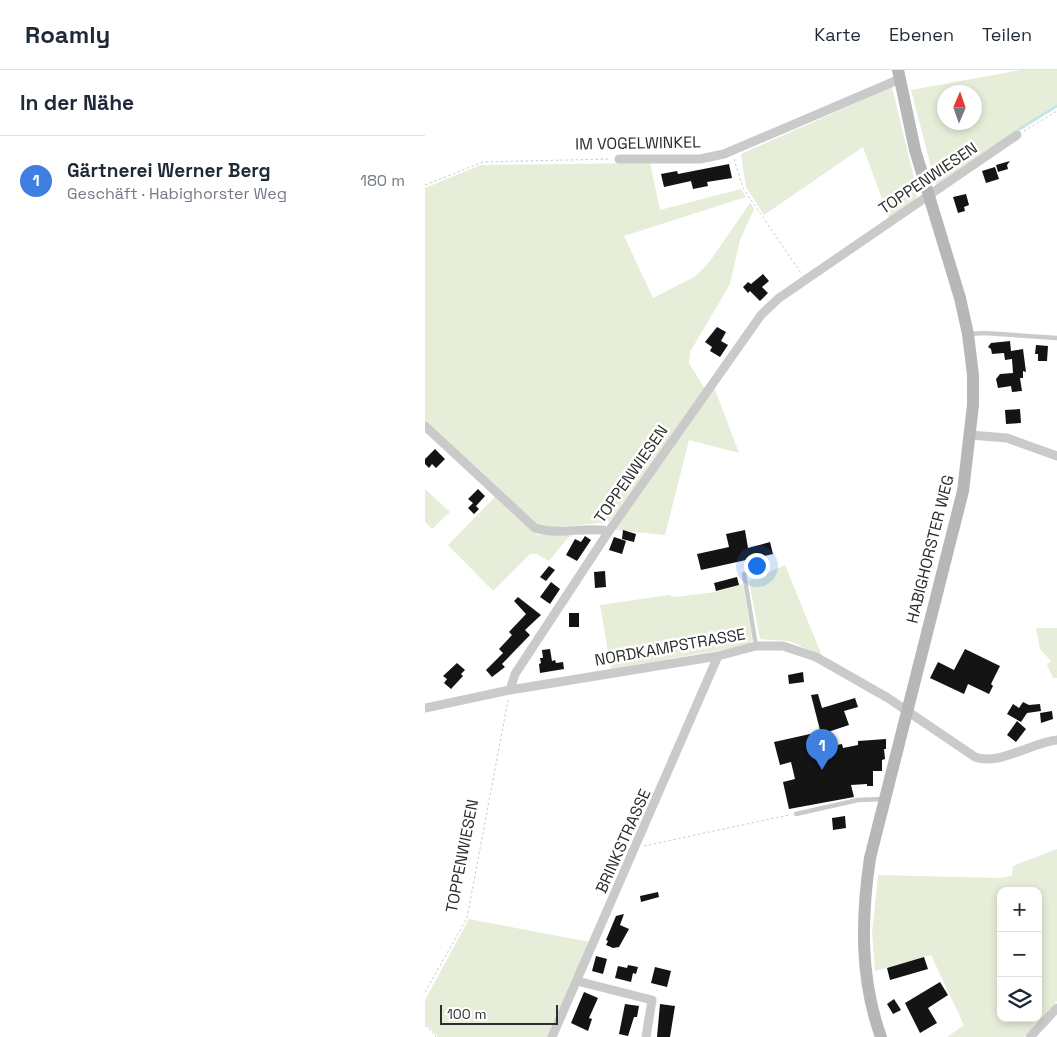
<!DOCTYPE html>
<html lang="de">
<meta charset="utf-8">
<style>
:root{--surface:#fff;--page:#f2f2f3;--text:#1f2937;--muted:#747a83;--line:#e0e1e3;--accent:#0f766e}
body{margin:0;font-family:"Space Grotesk",sans-serif;background:var(--page);color:var(--text)}
.controls{position:absolute;right:15px;bottom:15px;display:grid;overflow:hidden;border-radius:10px;box-shadow:0 2px 8px #0003}
.controls button{width:45px;height:45px;display:grid;place-items:center;padding:0;border:0;border-bottom:1px solid var(--line);background:var(--surface);color:var(--text);font:25px sans-serif}
.compass{position:absolute;left:512px;top:15px;width:45px;height:45px;border-radius:50%;background:var(--surface);box-shadow:0 2px 8px #0003;rotate:2deg}
.scale{position:absolute;left:15px;bottom:12px;width:118px;box-sizing:border-box;padding-left:5px;border:2px solid #2d2d2d;border-top:0;font-size:14px;line-height:18px;white-space:nowrap;color:#2d2d2d;-webkit-text-stroke:4px #fff;paint-order:stroke}
.you{position:absolute;left:331px;top:495px;width:18px;height:18px;margin:-12px;border:4px solid #fff;border-radius:50%;background:#1a73e8;box-shadow:0 0 0 8px #1a73e833}
.badge{display:grid;place-items:center;width:32px;height:32px;border-radius:50%;background:var(--accent);color:#fff;font-size:16px;font-weight:700}
.pin{position:absolute;translate:-50% -41px;filter:drop-shadow(0 1px 2px #0008)}
.pin::after{content:'';position:absolute;top:26px;width:18px;height:15px;background:inherit;clip-path:polygon(0 0,100% 0,50% 100%)}
.list{margin:0;padding:0;list-style:none}
h2{display:flex;justify-content:space-between;align-items:center;height:65px;margin:0;padding:0 20px;font-size:21px}
h2 small{font-size:16px;font-weight:400;color:var(--muted)}
.list li{display:grid;grid-template-columns:32px 1fr auto;gap:15px;align-items:center;box-sizing:border-box;height:90px;padding:0 20px;border-top:1px solid var(--line)}
.list b{display:block;font-size:19px;white-space:nowrap}
.list p{margin:0;font-size:16px;white-space:nowrap;color:var(--muted)}
.list em{font-size:16px;font-style:normal;color:var(--muted)}
.icon{flex:none;width:28px;height:28px;fill:none;stroke:currentColor;stroke-width:2;stroke-linecap:round;stroke-linejoin:round}
.map{position:relative;flex:none;width:632px;height:967px;overflow:hidden}
header{display:flex;align-items:center;gap:30px;box-sizing:border-box;height:70px;padding:0 25px;background:var(--surface);border-bottom:1px solid var(--line)}
header strong{font-size:24px}
nav{display:flex;gap:28px;margin-inline-start:auto;font-size:18px}
main{display:flex}
aside{flex:1;background:var(--surface)}
.map>svg:first-child{display:block}
.green{fill:#e6edd9;fill-rule:evenodd}
.lines{fill:none;stroke-linecap:round;stroke-linejoin:round}
.stream{stroke:#c3e3ef;stroke-width:2.5}
.building{fill:#141414}
.path{stroke:#cacaca;stroke-width:1;stroke-dasharray:2.5 2.5;stroke-linecap:butt}
.lane{stroke:#cacaca;stroke-width:4.5}
.street{stroke:#cacaca;stroke-width:9}
.secondary{stroke:#b7b7b7;stroke-width:12}
.labels{text-anchor:middle;dominant-baseline:central;stroke-width:5;stroke-linejoin:round;paint-order:stroke}
.street-label{font-size:16px;fill:#2d2d2d;stroke:#fff}
</style>
<header>
<strong>Roamly</strong>
<nav><a>Karte</a><a>Ebenen</a><a>Teilen</a></nav>
</header>
<main>
<aside>
<h2>In der Nähe<small></small></h2>
<ul class="list">
<li><span class="badge" style="background:#3f7fe0">1</span><div><b>Gärtnerei Werner Berg</b><p>Geschäft · Habighorster Weg</p></div><em>180 m</em></li>
</ul>
</aside>
<div class="map">
<svg width="632" height="967" viewBox="0 0 632 967">
<rect width="100%" height="100%" fill="#fff"/>
<path class="green" d="M596 0H632V37L511 116 486 20ZM520 22H550V52H520Z
M467 17 493 124 491 129 464 148 438 77 339 145 321 117 316 84Z
M225 93 235 140 316 119 321 127 199 166 228 228 271 206 285 191 325 133 329 139 315 170 305 214 265 282 264 293 280 319 184 452 125 458 114 456 0 352V118L56 95Z
M289 317 314 383 264 370 240 465 190 460Z
M0 419 25 442 7 459 0 452Z
M70 427 113 465 146 464 124 491 112 484H105L68 521 23 475Z
M360 495 397 586 365 571 335 569 324 511Z
M318 514 327 569 325 575 186 599 175 535 244 525 249 527 291 522Z
M611 558H632V608H628L622 595 626 591 615 579Z
M632 779V931L599 967H522L539 955 506 885 450 901 447 863 453 805 573 808 587 806 588 796ZM576 821H613V948H576Z
M44 849 165 872 123 967H13L0 954V930Z"/>
<g class="lines">
<path class="stream" d="M594 59 632 36"/>
</g>
<path class="building" d="M585 91 582 95 583 99 573 102 571 95Z
M304 94 307 108 282 112 283 116 268 119 266 111 239 117 236 104 252 101 253 104Z
M570 97 574 109 561 113 557 101Z
M541 124 544 135 539 137 540 141 533 143 528 127Z
M338 204 344 211 337 217 343 223 335 231 325 221 323 223 318 217 323 212 326 214Z
M292 257 301 262 296 271 303 275 295 287 285 281 287 277 280 272Z
M585 271 586 281 598 279 601 302 598 301V308H595L597 321 587 322 586 316 573 318 571 309 575 304 588 303 587 289 580 290 579 283 567 284 566 279 563 277 566 273Z
M611 275 623 276 622 291H613V284H610Z
M595 339 596 353 581 354 580 340Z
M10 379 20 389 11 398 7 394 4 398 0 394V389Z
M53 419 60 426 51 436 49 434 54 439 49 444 43 438 48 433 43 429Z
M198 460 211 464 209 472 197 469Z
M320 460 323 478 345 472 348 484 276 500 272 484 304 477 301 464Z
M160 466 166 470 152 491 141 485 150 469 156 472Z
M189 467 201 471 197 484 184 480Z
M124 496 130 500 121 511 115 507Z
M180 501 181 517 170 518 169 502Z
M312 507 314 515 291 521 289 513Z
M126 512 135 519 125 534 115 527Z
M93 527 116 545 100 560 105 565 77 594 80 597 67 607 61 600 78 583 74 579 87 565 84 562 101 544 89 531Z
M144 543H154V557H144Z
M125 579 127 591 130 590 131 593 138 592 139 599 115 603 114 594 116 593 115 588H118L117 580Z
M540 579 575 596 566 614 568 616 564 624 543 614 539 624 505 608 513 592 529 600Z
M32 593 40 600 36 604 38 606 26 619 19 613 22 609 18 606Z
M378 602 379 612 364 614 363 605Z
M393 624 397 638 430 628 433 637 419 641 424 655 403 662 407 676 417 674 418 678 433 675V671L461 669V679H459L460 689 457 690V701H448V716H442V714L426 715 429 727 364 739 358 712 370 709 366 692 355 695 349 672 394 662 395 660 386 625Z
M598 632 604 635 615 634 616 641 602 643 596 652 582 644 588 634 594 638Z
M627 641 628 649 616 653 615 643Z
M592 651 601 659 591 672 582 665Z
M420 746 421 758 408 760 407 748Z
M233 822 234 827 216 832 215 826Z
M199 844 195 855 204 859 194 877 188 878 181 875 183 871 181 870 191 846Z
M171 886 182 889 178 904 167 901Z
M499 887 503 899 465 910 462 898Z
M203 895 213 897 211 904 208 903 206 912 190 908 193 896 202 898Z
M230 897 246 901 242 917 226 913Z
M515 912 523 925 503 938 512 953 495 963 480 933Z
M159 922 173 928 164 948 167 949 163 961 146 953Z
M469 929 476 940 468 944 462 934Z
M200 934 214 936 212 947H209L203 966 194 964Z
M235 934 250 936 245 967H232Z"/>
<g class="lines">
<path class="path" d="M599 61 632 41
M309 89 318 118 376 203
M0 115 58 92 185 89
M219 776 364 745
M0 922 42 848 83 630
M0 955 11 967"/>
<path class="lane" d="M544 264 559 263 632 268
M319 504 331 576
M371 744 433 730 458 729"/>
<path class="street" d="M194 89H275L299 84 475 9
M0 356 110 458C134 466 160 456 184 461
M545 365 582 368 632 386
M85 620 90 604 184 461 336 245 354 228 592 65
M0 638 85 620 293 586 331 576H358L391 587 463 628 550 687C574 696 605 673 632 670
M152 911 227 930 221 967
M127 967 293 586
M605 967 632 938"/>
<path class="secondary" d="M456 967C435 909 436 849 445 788L538 421 548 335V305L543 264 535 228 490 80 473 0"/>
</g>
<g class="labels">
<g class="street-label">
<text transform="translate(213 73) rotate(-1)">IM VOGELWINKEL</text>
<text transform="translate(503 108) rotate(-34)">TOPPENWIESEN</text>
<text transform="translate(206 404) rotate(-55)">TOPPENWIESEN</text>
<text transform="translate(505 479) rotate(-76)">HABIGHORSTER WEG</text>
<text transform="translate(245 577) rotate(-10)">NORDKAMPSTRASSE</text>
<text transform="translate(198 771) rotate(-66)">BRINKSTRASSE</text>
<text transform="translate(37 786) rotate(-79)">TOPPENWIESEN</text>
</g>
</g>
</svg>
<div class="controls">
<button>+</button>
<button>−</button>
<button><svg class="icon" aria-label="layers" viewBox="0 0 24 24"><path d="M12 4l9 5-9 5-9-5zM3 14l9 5 9-5"/></svg></button>
</div>
<svg class="compass" viewBox="-18 -18 36 36"><path d="M0-13l5 13h-10z" fill="#e53935"/><path d="M0 13l5-13h-10z" fill="#747a83"/></svg>
<div class="scale">100 m</div>
<div class="you"></div>
<div class="pin badge" style="left:397px;top:700px;background:#3f7fe0">1</div>
</div>
</main>
